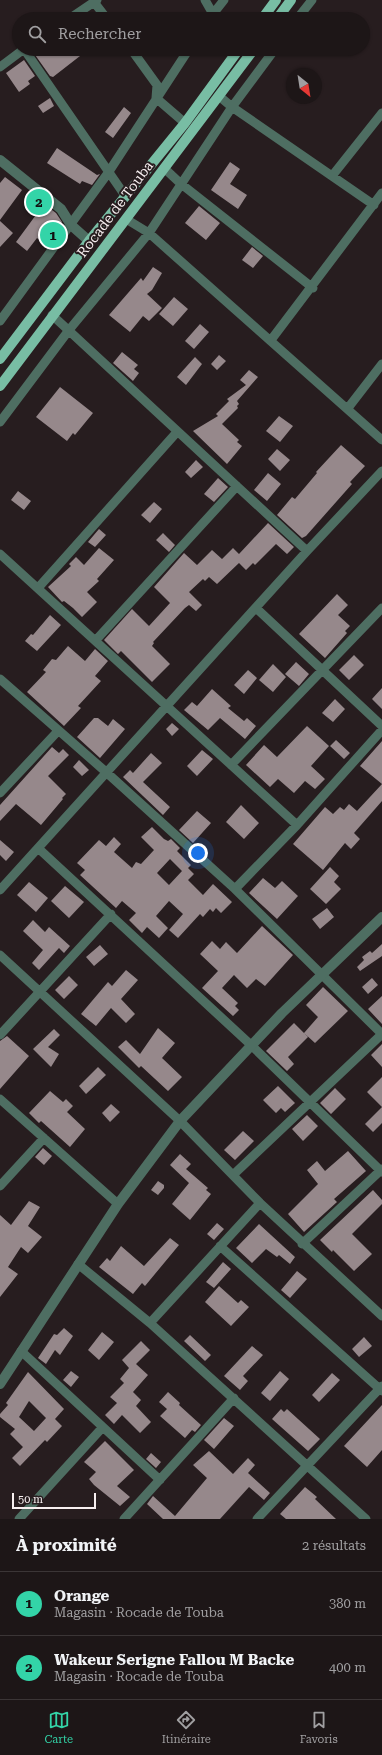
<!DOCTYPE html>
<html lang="fr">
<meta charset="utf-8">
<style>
:root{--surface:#1d1617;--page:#251f20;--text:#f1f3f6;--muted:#a09fa1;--line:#3b3536;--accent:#33d4a8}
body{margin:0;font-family:"Roboto Serif",serif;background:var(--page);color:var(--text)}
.compass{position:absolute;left:286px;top:68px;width:36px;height:36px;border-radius:50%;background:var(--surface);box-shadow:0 1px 3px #0004;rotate:150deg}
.scale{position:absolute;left:12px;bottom:10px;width:84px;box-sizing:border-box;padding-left:4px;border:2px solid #f7eff0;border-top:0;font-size:11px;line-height:14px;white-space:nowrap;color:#f7eff0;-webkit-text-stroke:3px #271d1f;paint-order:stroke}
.you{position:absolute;left:198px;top:853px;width:14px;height:14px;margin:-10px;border:3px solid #fff;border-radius:50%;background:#1a73e8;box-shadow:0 0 0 6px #1a73e833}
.badge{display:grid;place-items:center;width:26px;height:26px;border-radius:50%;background:var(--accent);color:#111;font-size:13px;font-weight:700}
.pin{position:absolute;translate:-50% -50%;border:2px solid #fff;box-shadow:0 1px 4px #0006}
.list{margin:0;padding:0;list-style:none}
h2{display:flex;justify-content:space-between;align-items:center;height:52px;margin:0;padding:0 16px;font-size:17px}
h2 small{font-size:13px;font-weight:400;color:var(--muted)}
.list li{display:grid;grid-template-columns:26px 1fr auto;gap:12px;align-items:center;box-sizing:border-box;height:64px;padding:0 16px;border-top:1px solid var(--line)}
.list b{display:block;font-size:15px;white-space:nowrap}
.list p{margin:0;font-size:13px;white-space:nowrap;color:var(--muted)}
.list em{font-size:13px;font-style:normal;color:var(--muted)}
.icon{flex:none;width:22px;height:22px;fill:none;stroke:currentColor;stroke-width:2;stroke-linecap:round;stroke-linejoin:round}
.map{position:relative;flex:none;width:382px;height:1519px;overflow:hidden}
.search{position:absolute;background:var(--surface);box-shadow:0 1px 3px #0004;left:12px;right:12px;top:12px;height:44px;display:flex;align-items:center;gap:10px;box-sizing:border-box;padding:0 14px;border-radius:22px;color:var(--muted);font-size:15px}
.sheet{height:180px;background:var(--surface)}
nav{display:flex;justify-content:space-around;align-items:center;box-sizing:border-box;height:56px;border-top:1px solid var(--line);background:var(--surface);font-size:11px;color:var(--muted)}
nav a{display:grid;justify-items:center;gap:2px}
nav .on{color:var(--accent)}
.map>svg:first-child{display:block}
.building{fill:#96888b;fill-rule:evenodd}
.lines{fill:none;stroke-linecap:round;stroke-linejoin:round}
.minor{stroke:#4e6e62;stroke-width:9}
.tertiary{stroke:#4e6e62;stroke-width:10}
.primary{stroke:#78bda4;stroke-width:10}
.labels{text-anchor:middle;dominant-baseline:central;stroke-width:4;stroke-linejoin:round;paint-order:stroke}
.street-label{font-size:14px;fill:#f7eff0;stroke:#271d1f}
</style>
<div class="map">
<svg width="382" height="1519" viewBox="0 0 382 1519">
<rect width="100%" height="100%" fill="#271d1f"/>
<path class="building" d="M37 49H89L53 77 50 76 33 52Z
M24 60 35 76 28 81 30 84 19 92 6 73Z
M50 98 54 106 43 113 38 106Z
M124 107 131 113 113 138 105 132Z
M57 148 97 175 100 174 92 185 82 181 80 184 47 163Z
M230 162 240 169 230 184 247 195 238 209 211 190Z
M5 177 22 190 0 220V183Z
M44 204 56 213 62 222 45 244 37 238 27 251 16 242Z
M199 206 220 223 206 240 185 223Z
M0 221 13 233 0 247Z
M252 247 263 256 253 268 242 260Z
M153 267 162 273 152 290 147 294 162 308 149 321 143 316 130 332 109 315 141 278 143 281Z
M174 297 188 309 173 326 159 314Z
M200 324 209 332 194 349 185 341Z
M122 352 138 365 134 369 139 373 133 381 113 363Z
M219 355 226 361 217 370 211 364Z
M195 357 202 364 186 385 177 377Z
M249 370 258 377 237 401 239 404 237 406 238 408 222 424 239 440 237 442 242 446 227 464 193 431 218 416 216 414 229 401 227 399 246 385 240 380Z
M60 387 93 413 75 435 73 433 67 441 36 417Z
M279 416 293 426 280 442 266 431Z
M341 445 365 466 350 482 352 484 306 536 302 538 277 515 292 497 295 499 317 473 316 472Z
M277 449 290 460 280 471 268 459Z
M196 460 203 467 191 478 185 472Z
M268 473 281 484 267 501 254 490Z
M218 478 228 487 214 502 204 494Z
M18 491 31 501 24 510 11 500Z
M154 502 162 509 150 523 141 515Z
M268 523 294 547 287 554 276 544 255 565 253 563 246 570 239 563 217 584 209 577 205 581 203 579 189 592 202 605 196 611 189 605 185 608 153 642 154 643 152 646 170 664 152 682 121 651 118 654 104 640 132 609 149 626 170 603 154 587 184 553 197 565 212 550 222 559 233 548 239 554Z
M99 529 106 535 95 547 88 542Z
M163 533 175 545 169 552 156 540Z
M99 548 114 560 97 579 99 581 87 592 97 602 82 617 73 608 64 601 62 602 48 587 71 566 69 564 76 557 84 565Z
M337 594 348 605 338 615 350 626 345 631 347 633 325 658 299 634Z
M50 615 61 625 37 651 25 641 31 634 33 635Z
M68 646 85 661 95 649 108 661 95 676 101 681 78 706 81 708 64 726 27 692 46 672 43 670 52 659 56 660Z
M354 655 364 665 349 680 339 670Z
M296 662 309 674 299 686 285 674Z
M273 664 286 677 273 692 259 680Z
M248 670 257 678 244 694 234 685Z
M382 688V709L372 699Z
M212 689 231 706 228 708 244 721 247 718 256 726 245 739 220 718 208 730 184 710 192 702 197 706Z
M335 699 345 709 333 722 322 713Z
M94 718H98L108 726 113 719 125 729 100 758 77 737Z
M172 723 179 729 172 736 166 729Z
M307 726 329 746 311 766 325 779 315 789 305 781 294 793 278 779 270 787 246 765 264 745 277 757Z
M336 740 350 753 344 759 330 746Z
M382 741V801L354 833 360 839 351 849 345 843 323 870 293 844 325 807 333 814 340 807 344 810 349 804 357 811 382 784 360 766Z
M52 747 59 753 63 749 69 755 48 776 66 794 62 798 63 799 41 825 16 804 0 821V805Z
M202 750 213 759 197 776 187 766Z
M151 753 162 763 143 782 170 807 163 815 123 777 130 770 133 773Z
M79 760 89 770 82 776 73 767Z
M241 805 259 823 244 839 226 822Z
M197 811 211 823 193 843 179 830Z
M152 827 164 839 168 841 171 839 180 848 177 851 191 865 188 868 194 874 188 880 203 895 213 884 232 902 221 913 216 908 213 912 210 909 203 917 200 914 178 938 169 930 183 914 169 901 156 916 168 928 159 938 147 927 142 933 129 920 136 913 122 901 116 908 80 875 85 870 77 863 99 840 106 846 114 837 121 844 114 852 132 868 136 862 141 864 154 850 141 837ZM170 859 182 871 169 885 157 873Z
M0 840 14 852 6 861 0 855Z
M330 867 339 876 334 882 341 889 326 904 310 889Z
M263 878 275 888 282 881 298 896 277 919 249 893Z
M29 882 48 898 36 912 17 895Z
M65 886 84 902 69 918 51 901Z
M327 908 334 917 320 929 312 919Z
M33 920 45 932 49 927 70 946 64 953 59 948 39 970 32 963 43 950 23 931Z
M262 926 293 955 265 986 256 979 247 988 234 975 222 988 238 1003 235 1006 239 1010 233 1016 202 988 218 971 200 954 212 941 220 949 226 942 237 953Z
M382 944V956L360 971 357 967 364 960 362 957 370 951 372 953Z
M100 945 108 954 94 966 86 957Z
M126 970 138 980 121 999 135 1014 126 1023 111 1008 96 1026 81 1014 108 982 112 986Z
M69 976 78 985 64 999 55 990Z
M372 978 378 985 368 994 362 987Z
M323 987 348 1011 315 1043 304 1033 308 1037 288 1057 294 1064 287 1071 266 1051 294 1023 304 1033 318 1017 306 1005Z
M382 996V1024L368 1009Z
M158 1028 175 1043 162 1058 182 1077 168 1091 141 1066 139 1068 118 1047 126 1040 140 1054Z
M54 1029 60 1035 48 1047 59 1054 51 1067 33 1049Z
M7 1036 29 1056 0 1089V1041Z
M382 1044V1067L371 1055Z
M98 1067 106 1075 86 1094 79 1086Z
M382 1077V1107L367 1092Z
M278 1086 295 1103 285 1112 281 1108 276 1113 263 1100Z
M335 1088 346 1099 331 1114 320 1103Z
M50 1091 63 1102 66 1099 73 1106 67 1112 85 1129 70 1147 41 1121 39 1123 29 1113Z
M111 1104 120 1112 110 1122 102 1113Z
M382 1107V1123L373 1132 365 1124Z
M307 1115 318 1126 303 1141 292 1129Z
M243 1131 254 1141 235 1160 224 1150Z
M43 1148 52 1156 44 1165 35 1157Z
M348 1151 366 1171 334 1199 337 1202 304 1232 288 1214 318 1184 307 1170 317 1161 325 1171Z
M180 1154 191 1164 186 1169 208 1188 206 1190 211 1194 190 1220 172 1204 189 1183 170 1165Z
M158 1181 164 1185V1188L158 1195 151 1190Z
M373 1190 382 1200V1204L352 1234 372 1254 354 1271 333 1250 332 1252 320 1240Z
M29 1201 40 1207 28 1226 42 1237 28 1253 21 1247 8 1267 18 1274 0 1297V1215L11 1225Z
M217 1223 224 1229 214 1240 207 1234Z
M259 1224 295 1257 290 1264 279 1255 277 1257 266 1249 252 1263 236 1248Z
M170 1238 179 1245 145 1286 142 1283 133 1294 99 1267 107 1258 110 1261 121 1246 144 1266Z
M223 1262 231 1269 214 1288 206 1282Z
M297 1271 307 1279 290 1298 281 1290Z
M219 1286 238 1303 241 1300 249 1307 231 1326 205 1302Z
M64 1328 73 1336 60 1355 55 1350 46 1364 38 1358 54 1334 57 1335Z
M102 1332 114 1342 99 1360 88 1350Z
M190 1335 211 1355 205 1361 184 1341Z
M364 1337 372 1346 359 1357 352 1349Z
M141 1341 150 1350 136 1364 148 1375 133 1392 141 1400 136 1406 151 1422 140 1433 122 1415 114 1424 105 1415 117 1403 110 1397 124 1383 120 1379 129 1368 122 1360Z
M252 1346 263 1355 243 1376 248 1381 240 1390 224 1376Z
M71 1371 79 1377 71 1387 63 1380Z
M280 1371 289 1379 270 1401 261 1393Z
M28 1372 64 1409 55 1419 62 1426 47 1442 45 1440 20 1466 12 1458 23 1447 10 1434 15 1429 0 1417V1414L8 1405 6 1403ZM29 1401 46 1418 34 1431 19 1417Z
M332 1373 340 1380 319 1402 312 1395Z
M168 1392 180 1403 179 1405 201 1425 195 1432 192 1430 185 1438 160 1416 167 1409 159 1402Z
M382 1405V1450L367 1467 344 1446Z
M281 1409 284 1412 287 1409 320 1439 308 1451 272 1419Z
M224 1418 234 1426 214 1449 204 1440Z
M105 1441 134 1470 117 1486 130 1497 120 1506 94 1485 89 1479 96 1472 84 1462Z
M209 1451 233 1474 248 1458 255 1465 248 1473 270 1493 264 1500 249 1487 220 1519H163L147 1504 153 1496 175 1516 207 1478 193 1465Z
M151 1453 161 1462 156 1468 146 1459Z
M305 1487 317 1497 315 1499 336 1519H286L280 1514Z"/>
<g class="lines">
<path class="minor" d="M205 0 213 14
M94 2 107 19
M69 19 97 0
M209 19 224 0
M297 19 312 0
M24 49 126 197
M131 49 157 85 156 98 185 123
M0 67 24 49
M219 96 232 107 374 205
M164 168 180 183 313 288
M332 176 382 113
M126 219 149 233 382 440
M52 315 307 551
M0 321 108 173 189 49
M271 340 382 193
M348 408 382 364
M0 422 69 330 149 233 232 107 275 49
M0 554 297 825
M38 588 177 432
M256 608 382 726
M96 640 237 486
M0 679 106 772 235 889 382 1034
M231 765 382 608
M0 793 58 731
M38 848 251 1045 382 1172
M235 889 297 825 382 730
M0 890 307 551 382 471
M0 955 180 1121 260 1203 382 1316
M0 1035 111 914
M0 1099 118 1204
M233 1175 382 1034
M0 1186 44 1138
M302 1244 382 1169
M220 1246 382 1391
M78 1264 150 1323 366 1519
M150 1323 260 1203
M21 1351 160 1480
M19 1519 102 1428
M124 1519 234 1398
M257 1519 382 1386"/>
<path class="tertiary" d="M0 160 61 209 71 225 89 241
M0 1384 118 1204 180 1121 282 1013 382 917"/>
<path class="primary" d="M262 19 276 0
M277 19 291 0
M0 359 89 241 185 123 239 49
M0 386 254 49"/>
</g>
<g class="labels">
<g class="street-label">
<text transform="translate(115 209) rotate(-53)">Rocade de Touba</text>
</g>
</g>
</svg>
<svg class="compass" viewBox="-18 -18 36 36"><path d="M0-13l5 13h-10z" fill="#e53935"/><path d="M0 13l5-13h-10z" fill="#a09fa1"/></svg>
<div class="scale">50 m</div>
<div class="you"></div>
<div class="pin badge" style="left:53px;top:235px">1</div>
<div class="pin badge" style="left:39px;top:202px">2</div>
<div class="search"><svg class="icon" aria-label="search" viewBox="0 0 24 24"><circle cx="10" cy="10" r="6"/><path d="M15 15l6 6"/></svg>Rechercher</div>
</div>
<section class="sheet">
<h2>À proximité<small>2 résultats</small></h2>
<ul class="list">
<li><span class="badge">1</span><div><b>Orange</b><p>Magasin · Rocade de Touba</p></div><em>380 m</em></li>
<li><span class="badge">2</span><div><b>Wakeur Serigne Fallou M Backe</b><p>Magasin · Rocade de Touba</p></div><em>400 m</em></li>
</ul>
</section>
<nav>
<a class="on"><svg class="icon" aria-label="map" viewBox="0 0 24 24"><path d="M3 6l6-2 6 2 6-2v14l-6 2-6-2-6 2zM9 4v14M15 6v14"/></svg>Carte</a>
<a><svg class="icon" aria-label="directions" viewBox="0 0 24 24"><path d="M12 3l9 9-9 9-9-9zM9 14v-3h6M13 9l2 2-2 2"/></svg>Itinéraire</a>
<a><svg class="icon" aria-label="saved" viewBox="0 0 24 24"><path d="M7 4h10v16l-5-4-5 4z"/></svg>Favoris</a>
</nav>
